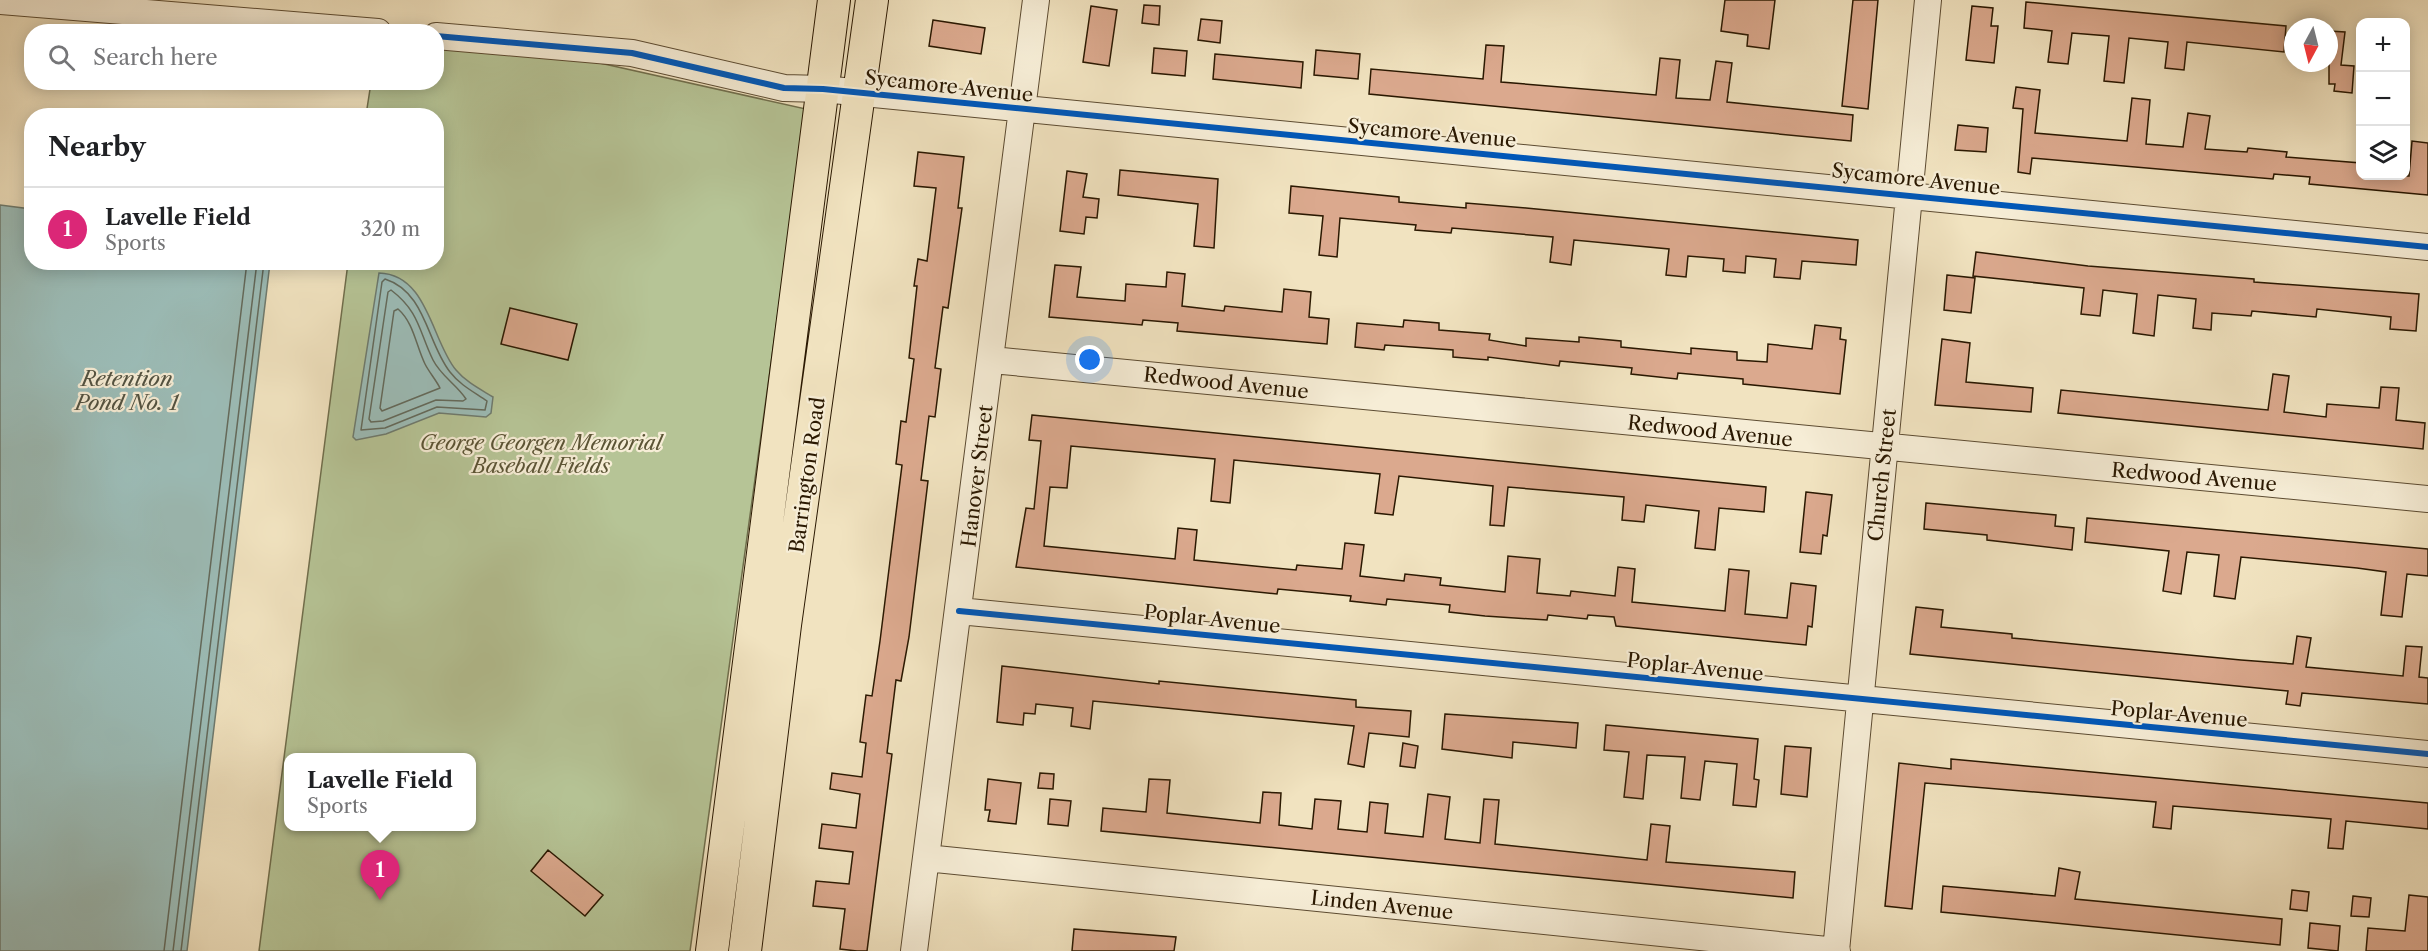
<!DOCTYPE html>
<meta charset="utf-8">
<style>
:root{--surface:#fff;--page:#f6f6f6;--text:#202124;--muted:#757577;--line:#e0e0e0;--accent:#db2777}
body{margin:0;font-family:"Libre Caslon Text",serif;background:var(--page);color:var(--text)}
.controls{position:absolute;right:18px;top:18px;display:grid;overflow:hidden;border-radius:12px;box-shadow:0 3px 15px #0003}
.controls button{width:54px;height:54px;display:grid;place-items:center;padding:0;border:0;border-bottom:2px solid var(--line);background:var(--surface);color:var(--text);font:30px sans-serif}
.compass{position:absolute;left:2284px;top:18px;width:54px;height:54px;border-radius:50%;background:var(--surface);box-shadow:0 3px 15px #0003;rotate:187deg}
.you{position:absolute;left:1090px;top:360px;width:21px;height:21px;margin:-15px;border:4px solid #fff;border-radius:50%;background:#1a73e8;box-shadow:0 0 0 9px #1a73e833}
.badge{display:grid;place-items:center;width:39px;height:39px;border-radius:50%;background:var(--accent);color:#fff;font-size:20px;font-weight:700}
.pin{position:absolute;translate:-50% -50px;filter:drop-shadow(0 2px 3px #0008)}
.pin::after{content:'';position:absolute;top:32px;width:21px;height:18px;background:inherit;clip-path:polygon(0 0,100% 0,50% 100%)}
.popup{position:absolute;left:284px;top:753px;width:192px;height:78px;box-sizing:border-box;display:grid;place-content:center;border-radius:12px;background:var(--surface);filter:drop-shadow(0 2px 4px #0005);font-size:20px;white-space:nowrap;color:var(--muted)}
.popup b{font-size:22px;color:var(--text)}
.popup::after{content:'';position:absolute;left:50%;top:100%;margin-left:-12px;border:12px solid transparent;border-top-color:var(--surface)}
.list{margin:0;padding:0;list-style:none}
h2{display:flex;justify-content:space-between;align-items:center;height:78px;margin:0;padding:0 24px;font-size:26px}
h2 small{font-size:20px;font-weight:400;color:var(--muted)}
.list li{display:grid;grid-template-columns:39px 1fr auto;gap:18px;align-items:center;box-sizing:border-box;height:84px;padding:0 24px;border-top:2px solid var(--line)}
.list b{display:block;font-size:22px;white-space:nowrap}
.list p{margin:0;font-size:20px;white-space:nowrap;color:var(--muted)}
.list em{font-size:20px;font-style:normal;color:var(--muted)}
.icon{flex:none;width:33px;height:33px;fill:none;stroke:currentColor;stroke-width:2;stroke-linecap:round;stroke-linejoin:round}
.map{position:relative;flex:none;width:2428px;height:951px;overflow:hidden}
.search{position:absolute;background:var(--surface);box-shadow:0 3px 15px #0003;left:24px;top:24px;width:420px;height:66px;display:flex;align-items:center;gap:15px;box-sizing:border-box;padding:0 21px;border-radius:24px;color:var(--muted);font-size:22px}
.panel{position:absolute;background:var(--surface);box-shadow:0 3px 15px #0003;left:24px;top:108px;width:420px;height:162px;border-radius:24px}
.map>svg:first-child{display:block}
.green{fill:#b6c496;stroke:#706e4c;stroke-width:1.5;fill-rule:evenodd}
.water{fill:#9cbdb8;stroke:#6e7b6f;stroke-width:1.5}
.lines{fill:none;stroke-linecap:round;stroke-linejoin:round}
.shore{stroke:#636a5c;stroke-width:1.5}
.building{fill:#dba98e;stroke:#2a1801;stroke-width:1.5}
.minor-casing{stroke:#5c4b31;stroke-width:28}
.major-casing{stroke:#2a1801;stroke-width:34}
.minor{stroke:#f6edd6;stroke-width:26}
.major{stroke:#f1e3c0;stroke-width:32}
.cycleway-casing{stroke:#f6edd6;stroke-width:10}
.cycleway{stroke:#0057b8;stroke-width:6}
.labels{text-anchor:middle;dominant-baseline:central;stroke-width:4.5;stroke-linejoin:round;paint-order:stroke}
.street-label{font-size:20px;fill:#2a1801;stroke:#f6edd6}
.park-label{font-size:20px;font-style:italic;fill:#5b5435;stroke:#f6edd6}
.water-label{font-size:21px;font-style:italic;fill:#525241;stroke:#f6edd6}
</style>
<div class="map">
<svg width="2428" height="951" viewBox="0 0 2428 951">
<rect width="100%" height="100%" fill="#f1e3c0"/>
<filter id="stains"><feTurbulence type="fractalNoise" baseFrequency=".00333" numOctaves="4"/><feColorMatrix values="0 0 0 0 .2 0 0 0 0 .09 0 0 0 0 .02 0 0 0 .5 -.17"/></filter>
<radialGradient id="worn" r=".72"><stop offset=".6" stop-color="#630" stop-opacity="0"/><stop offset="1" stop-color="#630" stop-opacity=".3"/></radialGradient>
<path class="green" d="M437 45 573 57 806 109 690 951H259L348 263 436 262V116L366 115 371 83 436 82ZM288 758H472V826H288Z"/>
<path class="water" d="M0 205 31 209 32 262 270 263 187 951H0Z
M379 273C428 274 432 342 456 370 466 382 480 389 493 397L491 413 486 417 439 413 386 434 356 440 353 437Z"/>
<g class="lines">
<path class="shore" d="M385 279C426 292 427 343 450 372 460 385 474 392 487 401L485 410 437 407 385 428 361 430 382 282Z
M391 290C420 312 419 332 433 360 441 376 457 385 466 399L463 401 436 400 383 421 371 422 369 419 388 292Z
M398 309C414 323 416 346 425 364 429 372 436 380 440 388L382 411 380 408 394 311Z
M164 951 247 262
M173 951 257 262
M181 951 264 262"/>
</g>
<path class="building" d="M1725 0H1775L1769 49 1747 46 1748 35 1721 31Z
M1853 0H1878L1868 109 1842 106Z
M2026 2 2286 26 2284 52 2187 42 2184 70 2165 68 2168 42 2129 38 2124 83 2104 81 2109 36 2072 33 2068 64 2048 62 2052 31 2024 28Z
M1144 5 1160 6 1159 25 1142 23Z
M1091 6 1117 10 1109 66 1083 62Z
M1972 6 1993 8 1991 26H1998L1994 63 1966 60Z
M1201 19 1222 21 1220 43 1198 40Z
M933 20 985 28 981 54 929 46Z
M2329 31 2345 32 2341 65 2354 66 2352 93 2334 91 2335 84H2329Z
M1486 45 1504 46 1501 82 1656 95 1660 58 1680 60 1676 98 1710 100 1716 61 1732 63 1727 102 1853 115 1851 141 1369 94 1371 69 1483 79Z
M1154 48 1187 51 1185 76 1152 73Z
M1316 50 1360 54 1358 79 1314 75Z
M1215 54 1303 62 1301 88 1213 79Z
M2016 87 2040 90 2035 133 2127 141 2132 98 2150 100 2146 144 2183 147 2188 113 2210 116 2205 149 2247 152 2248 148 2287 152 2286 157 2361 163V176H2409L2412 141 2428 143V195L2309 184 2310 177 2274 174 2273 179 2227 175 2032 158 2030 174 2018 172 2023 109 2013 108Z
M1958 125 1988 128 1986 152 1955 150Z
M918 152 964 157 958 208H962L948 308 943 307 935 368 941 369 935 417 929 416 921 480 928 481 909 637 901 681 896 680 887 753 892 754 867 951H857L840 949 845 909 813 906 816 881 849 884 853 852 819 848 822 824 856 828 860 794 830 789 832 773 862 777 866 743 860 742 866 695 872 696 880 641 902 465 896 464 901 421 906 422 914 359 909 358 917 286H914L918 259 927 261 936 188 914 186Z
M1120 170 1218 179 1214 248 1194 246 1198 204 1118 195Z
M1067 171 1087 174 1083 197 1099 199 1097 218 1086 217 1084 234 1060 231Z
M1291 186 1399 197V202L1466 208V203L1526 208 1858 240 1856 265 1802 261 1800 279 1774 277 1776 259 1746 256 1745 273 1723 271 1724 259 1688 256 1686 277 1666 275 1669 249 1574 240 1571 265 1550 262 1553 237 1452 228 1451 233 1415 230 1416 225 1340 218 1337 257 1319 255 1323 216 1289 213Z
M1976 252 2088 266 2254 279V282L2419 294 2416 331 2390 329 2391 317 2317 309 2316 317 2252 311 2251 316 2212 313 2211 330 2193 328 2196 299 2158 295 2154 336 2133 333 2137 294 2103 290 2100 316 2081 314 2084 288 1973 276Z
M1055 265 1081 267 1077 297 1125 301 1126 284 1166 287 1167 272 1185 274 1182 306 1224 311 1225 306 1282 312 1284 289 1311 292 1309 317 1329 319 1327 344 1177 331 1178 323 1143 320 1142 325 1049 317Z
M1947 275 1975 278 1971 313 1944 310Z
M510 308 577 324 568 360 501 344Z
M1404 320 1439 323V330L1490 334 1489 340 1526 346V338L1579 342V337L1621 341V347L1691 354V348L1737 352V360L1767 362 1768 344 1812 349 1815 325 1841 328 1840 339 1846 340 1840 394 1743 384V379L1678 373 1677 379 1631 374 1632 368 1560 361 1559 366 1488 357V360L1453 357V350L1385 345 1384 350 1355 347 1357 323 1403 327Z
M1942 339 1970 343 1966 382 2033 388 2031 412 1935 405Z
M2273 374 2289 376 2284 412 2326 417 2327 404 2379 408 2381 387 2399 388 2396 420 2425 423 2423 449 2058 413 2061 390 2268 410Z
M1032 415 1766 487 1764 512 1719 508 1715 550 1695 548 1699 511 1646 505 1644 522 1622 520 1624 497 1508 487 1504 526 1490 525 1493 486 1399 476 1393 515 1375 513 1380 474 1234 460 1230 503 1211 501 1215 459 1071 446 1067 488 1050 487 1044 546 1175 559 1178 528 1197 530 1194 560 1296 570 1297 565 1342 569 1345 543 1364 545 1360 576 1404 581 1405 574 1441 578 1440 585 1505 592 1508 556 1540 559 1537 593 1570 596 1571 591 1615 596 1618 567 1635 569 1632 602 1725 611 1729 569 1749 571 1745 614 1787 618 1791 583 1816 586 1812 627 1808 626 1806 645 1616 626 1614 617 1588 615 1587 619 1548 615 1547 620 1485 616 1449 612 1450 605 1387 599 1386 605 1350 601 1351 596 1278 589 1277 594 1016 567 1026 508 1034 509 1041 441 1029 440Z
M1806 492 1832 495 1827 536 1823 535 1821 554 1800 552Z
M1926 503 2056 515 2055 526 2074 528 2072 550 1987 540V535L1924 529Z
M2087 518 2428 549V576L2407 574 2402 617 2381 615 2386 572 2357 568 2241 557 2235 599 2214 596 2219 555 2187 552 2181 594 2163 591 2169 551 2085 542Z
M1916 607 1943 610 1941 627 2012 634V638L2241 660 2293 664 2297 636 2311 638 2306 667 2403 676 2406 646 2422 647 2419 677 2428 678V704L2302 693 2300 706 2286 704 2288 691 1910 654Z
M1002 666 1159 684V681L1356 700V707L1411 711 1409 737 1369 733 1364 767 1348 764 1354 726 1093 701 1090 729 1071 726 1073 708 1036 704 1035 714 1024 713 1023 725 997 722Z
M1445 714 1578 723 1576 748 1513 742 1512 758 1442 749Z
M1606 725 1758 739 1754 779 1759 780 1756 807 1733 805 1737 764 1705 761 1700 800 1681 798 1685 757 1647 755 1643 799 1624 797 1629 752 1604 750Z
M1403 743 1418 746 1415 768 1400 766Z
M1785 746 1811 748 1807 797 1781 794Z
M1951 759 2428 803V829L2346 821 2343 849 2328 848 2331 819 2173 806 2171 829 2153 827 2156 802 1925 783 1912 909 1885 906 1899 763 1951 769Z
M1040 773 1054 774 1053 789 1038 788Z
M988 779 1021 783 1016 824 988 821 990 810H985Z
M1149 779 1170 780 1167 813 1260 823 1263 792 1281 793 1279 825 1312 829 1315 799 1341 801 1338 829 1367 832 1370 802 1388 804 1385 833 1423 837 1428 794 1450 797 1445 839 1480 843 1484 799 1499 800 1495 844 1647 860 1651 824 1670 826 1666 862 1795 872 1793 898 1101 831 1103 808 1146 812Z
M1050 799 1071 801 1068 826 1048 824Z
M548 850 603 895 585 916 531 871Z
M2059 868 2080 872 2075 899 2282 919 2280 945 1941 912 1943 886 2055 896Z
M2292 890 2309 892 2307 911 2290 909Z
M2409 895 2428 897V951H2366L2368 928 2405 931Z
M2353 896 2371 898 2369 917 2351 916Z
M2310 923 2340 926 2338 951 2308 948Z
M1074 929 1176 937 1174 951H1072Z"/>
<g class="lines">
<g class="minor-casing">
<path id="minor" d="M0 1 378 32
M436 36 632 53 784 88 823 89 2428 247
M992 360 2428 499
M959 611 2428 754
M926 858 1837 951
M914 951 1036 0
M1836 951 1928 0"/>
</g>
<g class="major-casing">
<path id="major" d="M712 951 834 0
M745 951 785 625 872 0"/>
</g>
<use href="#minor" class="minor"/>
<use href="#major" class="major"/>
<g class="cycleway-casing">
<path id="cycleway" d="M436 36 632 53 784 88 823 89 2428 247
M959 611 2428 754"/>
</g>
<use href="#cycleway" class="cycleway"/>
</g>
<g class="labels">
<g class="street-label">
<text transform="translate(949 86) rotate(6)">Sycamore Avenue</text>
<text transform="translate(1432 133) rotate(5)">Sycamore Avenue</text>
<text transform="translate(1916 179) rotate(6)">Sycamore Avenue</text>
<text transform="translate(1226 383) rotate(6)">Redwood Avenue</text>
<text transform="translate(1710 431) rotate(6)">Redwood Avenue</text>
<text transform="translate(807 475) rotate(-82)">Barrington Road</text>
<text transform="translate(1882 475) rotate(-84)">Church Street</text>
<text transform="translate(977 476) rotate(-83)">Hanover Street</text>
<text transform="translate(2194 477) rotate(5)">Redwood Avenue</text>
<text transform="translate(1212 619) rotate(6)">Poplar Avenue</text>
<text transform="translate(1695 667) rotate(6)">Poplar Avenue</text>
<text transform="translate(2179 714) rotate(5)">Poplar Avenue</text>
<text transform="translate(1382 905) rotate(6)">Linden Avenue</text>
</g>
<g class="park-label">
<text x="541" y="443">George Georgen Memorial<tspan x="541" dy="23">Baseball Fields</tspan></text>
</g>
<g class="water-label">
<text x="127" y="378">Retention<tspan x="127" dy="24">Pond No. 1</tspan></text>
</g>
</g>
<rect width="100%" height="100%" filter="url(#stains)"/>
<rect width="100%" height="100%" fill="url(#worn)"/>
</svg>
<div class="controls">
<button>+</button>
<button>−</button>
<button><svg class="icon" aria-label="layers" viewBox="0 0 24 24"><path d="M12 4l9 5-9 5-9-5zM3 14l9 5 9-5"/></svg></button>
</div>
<svg class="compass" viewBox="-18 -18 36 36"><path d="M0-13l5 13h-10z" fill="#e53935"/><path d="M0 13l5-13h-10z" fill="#757577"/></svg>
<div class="you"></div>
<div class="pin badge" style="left:380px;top:900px">1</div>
<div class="popup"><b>Lavelle Field</b>Sports</div>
<div class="search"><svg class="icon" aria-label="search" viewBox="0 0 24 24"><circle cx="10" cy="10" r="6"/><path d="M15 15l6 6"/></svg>Search here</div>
<section class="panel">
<h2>Nearby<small></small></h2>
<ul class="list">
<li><span class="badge">1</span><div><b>Lavelle Field</b><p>Sports</p></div><em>320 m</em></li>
</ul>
</section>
</div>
